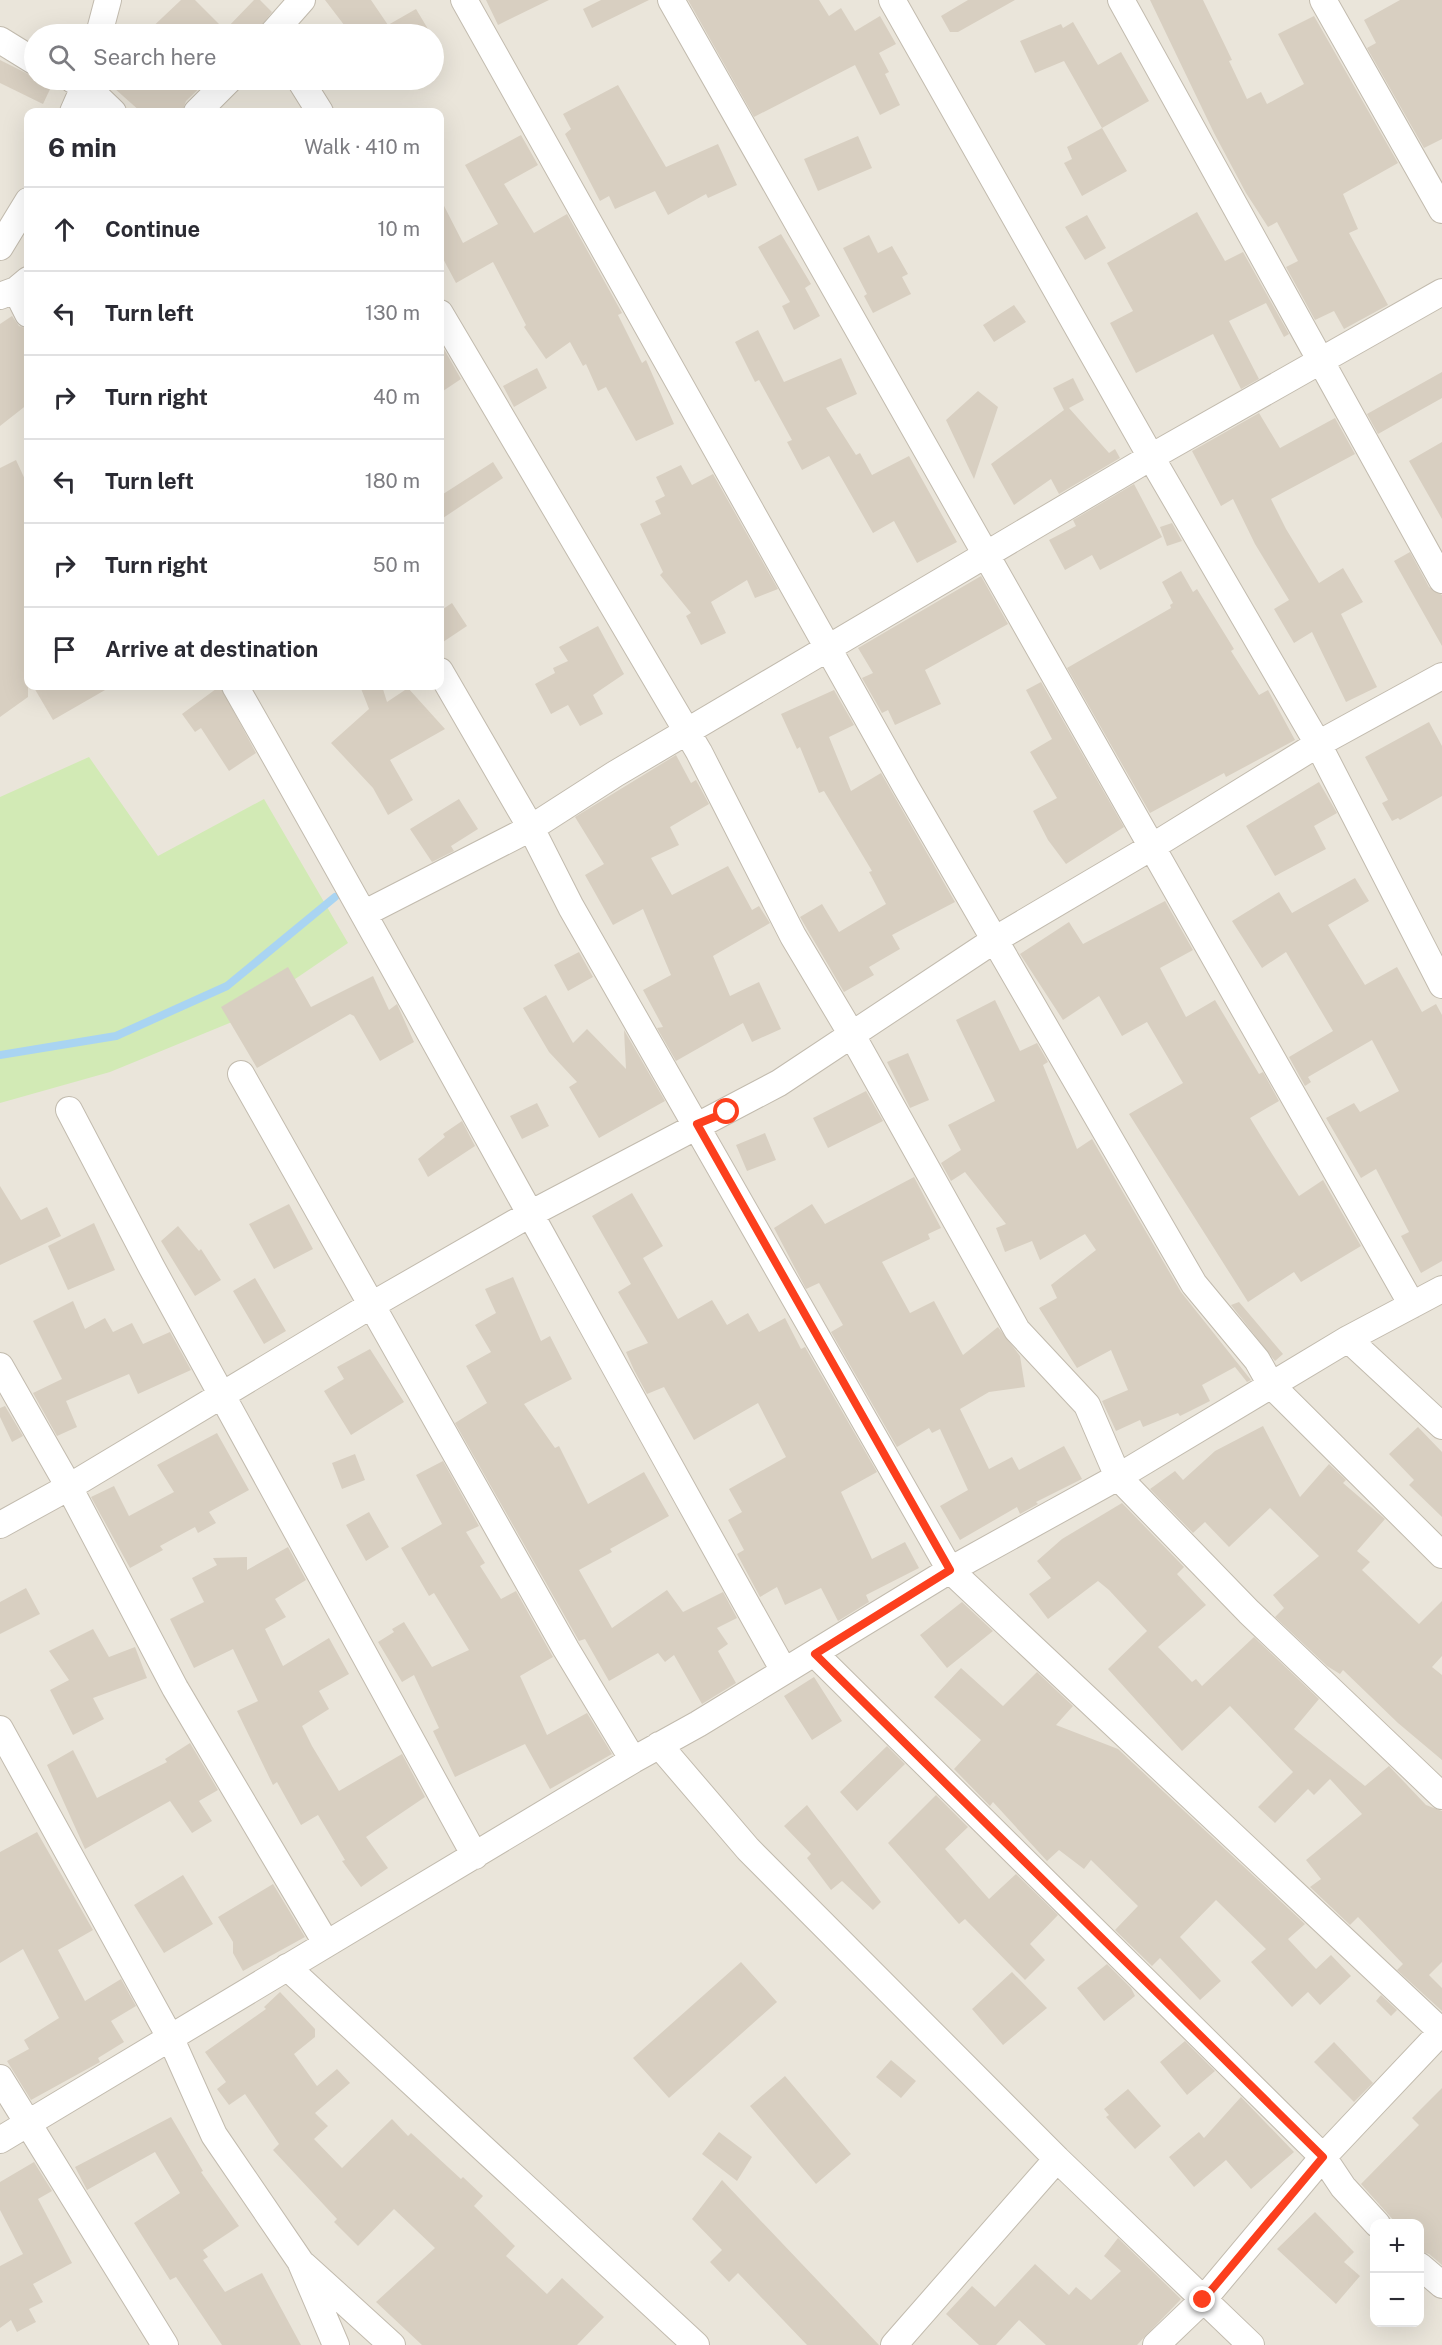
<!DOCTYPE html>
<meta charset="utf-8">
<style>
:root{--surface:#fff;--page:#f2f2f3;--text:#2b2b33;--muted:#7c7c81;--line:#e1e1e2}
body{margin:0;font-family:"Public Sans",sans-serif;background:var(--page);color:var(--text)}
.controls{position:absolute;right:18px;bottom:18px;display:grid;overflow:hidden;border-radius:12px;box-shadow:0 6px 24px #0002}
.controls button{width:54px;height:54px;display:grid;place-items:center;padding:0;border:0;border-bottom:2px solid var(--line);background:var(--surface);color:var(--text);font:30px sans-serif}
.stop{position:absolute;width:18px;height:18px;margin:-14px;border:4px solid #fc3f1d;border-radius:50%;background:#fff}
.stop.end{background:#fc3f1d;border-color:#fff;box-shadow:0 2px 6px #0008}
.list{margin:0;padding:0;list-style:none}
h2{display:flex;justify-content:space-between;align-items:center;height:78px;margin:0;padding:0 24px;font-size:26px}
h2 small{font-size:20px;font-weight:400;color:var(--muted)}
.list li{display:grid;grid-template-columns:39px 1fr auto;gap:18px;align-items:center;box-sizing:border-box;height:84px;padding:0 24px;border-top:2px solid var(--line)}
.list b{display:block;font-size:22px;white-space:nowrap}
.list em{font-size:20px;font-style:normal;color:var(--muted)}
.icon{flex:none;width:33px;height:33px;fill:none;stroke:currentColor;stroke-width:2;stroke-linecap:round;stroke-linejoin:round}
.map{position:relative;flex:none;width:1442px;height:2345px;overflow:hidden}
.search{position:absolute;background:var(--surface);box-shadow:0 6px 24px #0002;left:24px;top:24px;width:420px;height:66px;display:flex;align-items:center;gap:15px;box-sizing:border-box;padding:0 21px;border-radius:33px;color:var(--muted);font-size:22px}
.panel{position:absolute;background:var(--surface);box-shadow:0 6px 24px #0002;left:24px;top:108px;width:420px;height:582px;border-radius:12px}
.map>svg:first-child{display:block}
.residential{fill:#eae5da;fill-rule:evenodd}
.green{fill:#d2eab5}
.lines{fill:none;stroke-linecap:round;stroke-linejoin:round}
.stream{stroke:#a9d4f2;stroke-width:8}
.building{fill:#d8cfc1}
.minor-casing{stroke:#c2bbae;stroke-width:28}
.minor{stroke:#fff;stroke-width:26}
.route{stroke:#fc3f1d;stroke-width:8}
</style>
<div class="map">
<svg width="1442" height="2345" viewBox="0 0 1442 2345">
<rect width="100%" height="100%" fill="#f6f3ec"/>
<path class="residential" d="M0 0H1442V2345H0ZM34 34H434V80H34ZM28 112H440V686H28ZM1374 2224H1420V2322H1374Z"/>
<path class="green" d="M89 757 158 856 264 799 348 943 232 1022 110 1072 0 1103V797Z"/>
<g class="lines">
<path class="stream" d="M0 1055 116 1036 227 986 335 897"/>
</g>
<path class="building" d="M181 0H195L225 30 254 0H260L272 12 255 34H145Z
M325 0H371L388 25 416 9 431 34H351Z
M486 0H549L498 25Z
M601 0H649L592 28 583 9Z
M688 0H819L829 16 841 8 855 31 880 16 896 44 879 53 889 72 885 74 900 105 880 115 855 65 754 117Z
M968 0H1015L958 32H950L941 16Z
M1150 0H1203L1232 60 1229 61 1247 99 1261 92 1267 104 1304 84 1278 34 1314 16 1398 163 1343 194 1358 229 1349 233 1388 305 1344 329 1334 311 1315 320 1286 267 1298 261 1277 222 1268 227 1246 193 1214 133Z
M1400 0H1442V139L1424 148 1367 48 1376 43 1364 20Z
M1073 22 1098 65 1121 52 1149 101 1102 128 1064 61 1035 73 1020 41 1061 24 1063 28Z
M0 60 34 77V80L52 85 43 104 0 83Z
M105 80H208L186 101 182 112H141Z
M618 85 666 167 718 144 737 185 708 198 706 194 668 215 655 191 615 209 609 196 600 201 565 134 571 129 563 114Z
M1102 128 1127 171 1082 196 1064 163 1072 159 1067 147Z
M521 135 538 165 504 184 534 233 567 214 622 313 618 315 642 363 646 360 674 424 636 441 606 387 598 391 586 364 583 366 570 342 546 359 524 327 526 325 493 262 456 283 440 253V198L463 243 498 224 465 165Z
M858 136 872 168 818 191 804 159Z
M1197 212 1225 261 1243 252 1289 334 1284 337 1266 303 1229 321 1259 379 1241 389 1213 334 1136 373 1110 323 1133 311 1107 263Z
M1087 215 1106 248 1085 260 1065 227Z
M781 234 811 284 805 288 820 316 794 330 782 306 790 302 758 247Z
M869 235 878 253 892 246 908 274 902 277 911 294 873 313 864 296 867 294 843 248Z
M1014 305 1026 322 994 342 983 325Z
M12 316 19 326 28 329V404L0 426V324Z
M758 330 784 382 841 358 857 394 826 408 856 455 860 453 872 475 909 456 957 542 917 563 894 521 873 533 829 456 802 470 787 442 792 440 759 380 755 382 735 342Z
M440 342 461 379 440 393Z
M537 368 547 388 514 407 503 386Z
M1442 372V398L1378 434 1367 414Z
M1073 378 1084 400 1069 408 1109 453 1115 449 1120 458 1059 494 1051 479 1014 505 991 464 1064 410 1053 388Z
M978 391 998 407 974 479 946 420Z
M1259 413 1280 448 1335 418 1355 454 1271 499 1286 529 1319 583 1343 568 1363 602 1341 614 1377 687 1346 702 1312 632 1294 643 1274 609 1289 600 1255 544 1233 499 1221 506 1192 451Z
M1442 442V519L1409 461Z
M16 460 28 486V697L0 717V468Z
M493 462 503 478 440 520V496Z
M681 465 692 485 713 474 778 589 755 598 747 580 711 602 726 633 701 645 686 616 691 613 660 575 663 572 640 524 661 514 655 501 665 496 656 477Z
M1134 484 1162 537 1100 570 1092 555 1065 570 1049 540 1076 526 1073 520Z
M1172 523 1182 541 1167 546 1160 527Z
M1410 552 1429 587 1442 595V646L1394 561Z
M1181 571 1193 592 1197 589 1234 649 1231 651 1259 695 1268 690 1295 740 1226 777 1224 773 1150 813 1067 668 1171 608 1170 605 1173 603 1162 582Z
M981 576 1008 624 925 670 941 704 895 725 888 710 882 713 862 678 873 673 858 648Z
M452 603 467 626 440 644V611Z
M598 626 624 674 593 695 603 714 580 726 568 705 551 714 535 684 555 673 553 668 568 661 559 647Z
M1041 682 1124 827 1066 864 1048 840 1033 811 1057 798 1030 752 1052 739 1026 690Z
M33 686H112L53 720Z
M220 686 256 753 229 771 201 728 195 732 182 714Z
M360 686H382L387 702 408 688 445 729 390 760 413 800 388 815 373 788 331 743 369 709Z
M834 690 854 725 829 737 851 791 881 773 955 902 892 935 900 949 869 967 874 975 844 992 800 917 822 904 839 932 886 904 869 872 872 871 824 791 819 793 800 747 797 749 781 714Z
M1429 722 1442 746V796L1400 820 1398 818 1392 821 1382 803 1388 800 1365 757Z
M676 755 691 783 696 780 709 804 670 827 679 845 651 858 672 895 728 866 752 910 759 906 770 923 713 956 730 996 759 982 781 1029 752 1042 743 1023 676 1061 657 1028 663 1027 643 990 671 975 643 909 613 925 585 875 604 864 575 817Z
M1319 782 1337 813 1314 826 1326 849 1275 876 1246 826Z
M459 799 478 829 451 846 454 851 432 862 410 829Z
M1355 878 1369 901 1328 925 1365 985 1397 967 1422 1012 1436 1004 1442 1015V1261L1421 1273 1401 1236 1409 1232 1376 1169 1361 1178 1326 1118 1354 1103 1360 1112 1399 1091 1372 1040 1308 1077 1311 1082 1305 1086 1289 1057 1333 1031 1286 952 1262 968 1232 921 1279 892 1292 913Z
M1165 901 1193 950 1160 968 1186 1017 1215 1000 1259 1074 1263 1072 1279 1101 1250 1118 1267 1146 1299 1196 1323 1180 1361 1246 1301 1282 1294 1272 1248 1302 1129 1114 1183 1083 1147 1022 1122 1036 1099 996 1063 1020 1020 954 1069 922 1083 944Z
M579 952 593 977 568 991 554 965Z
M288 967 311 1007 373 976 389 1010 397 1004 414 1042 380 1061 354 1016 350 1014 257 1068 221 1007Z
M546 995 573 1043 587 1029 626 1069 624 1030 665 1101 599 1138 569 1087 577 1082 549 1052 523 1008Z
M995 1000 1020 1051 1037 1043 1048 1062 1043 1065 1077 1149 1092 1139 1181 1292 1251 1380 1247 1382 1235 1367 1202 1385 1210 1401 1180 1416 1178 1413 1143 1427 1140 1420 1116 1431 1102 1401 1128 1390 1111 1350 1077 1368 1039 1308 1057 1298 1051 1285 1096 1250 1085 1234 1040 1260 1032 1241 1005 1252 996 1228 1006 1224 965 1172 951 1181 941 1163 961 1150 948 1125 995 1101 956 1020Z
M908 1053 929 1100 910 1108 887 1062Z
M866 1091 883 1121 828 1148 813 1118Z
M537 1103 549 1126 522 1139 510 1116Z
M462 1121 475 1146 428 1177 418 1159 445 1137 443 1134Z
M765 1133 776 1160 747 1171 736 1145Z
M914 1177 941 1228 928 1234 930 1239 882 1262 910 1313 934 1301 963 1355 998 1327 1020 1356 1025 1387 989 1392 960 1409 989 1469 1012 1457 1019 1470 1064 1446 1082 1479 1036 1502 1038 1504 1020 1514 1017 1507 960 1540 940 1506 968 1490 940 1429 932 1433 929 1428 897 1447 831 1332 843 1325 819 1283 806 1289 774 1228 812 1204 825 1224Z
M0 1186 21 1220 47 1207 61 1236 0 1265Z
M632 1193 663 1246 643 1258 678 1319 712 1300 727 1325 748 1313 759 1332 785 1318 801 1349 805 1347 877 1472 841 1492 872 1559 905 1542 919 1568 866 1595 869 1602 838 1621 821 1588 785 1605 777 1587 760 1597 737 1554 744 1550 728 1520 742 1512 729 1489 786 1457 758 1403 694 1440 664 1387 647 1394 634 1370 626 1352 648 1343 618 1292 631 1284 592 1216Z
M289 1204 313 1249 274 1269 249 1224Z
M94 1223 115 1270 68 1290 48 1246Z
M178 1226 199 1251 201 1249 221 1280 195 1296 161 1241Z
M513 1277 541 1341 550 1336 572 1379 524 1404 555 1448 559 1446 588 1504 644 1472 669 1516 610 1549 612 1552 579 1570 612 1628 667 1590 683 1612 723 1592 737 1618 717 1628 728 1644 718 1651 736 1683 702 1704 674 1655 665 1662 658 1653 609 1681 585 1639 579 1641 455 1423 487 1403 466 1366 491 1352 475 1325 496 1313 485 1289Z
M255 1278 286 1331 264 1344 233 1291Z
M73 1301 85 1329 105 1318 113 1332 132 1323 143 1344 170 1332 191 1370 138 1394 129 1374 66 1401 77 1427 57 1436 33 1393 62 1379 33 1321Z
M1239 1302 1283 1354 1275 1361 1231 1305Z
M370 1349 404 1402 351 1435 324 1391 344 1379 337 1367Z
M5 1406 23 1436 12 1442 0 1417V1408Z
M1263 1426 1300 1497 1329 1464 1346 1480 1343 1483 1385 1519 1357 1551 1370 1562 1362 1570 1419 1624 1442 1601V1656L1432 1667 1442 1675V1760L1398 1723 1343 1670 1340 1674 1327 1666 1275 1617 1284 1608 1273 1595 1319 1556 1270 1508 1229 1547 1205 1522 1193 1533 1150 1489 1175 1471 1183 1480 1215 1451Z
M1418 1427 1442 1452V1517L1409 1485 1414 1480 1389 1454Z
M217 1433 249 1490 209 1512 216 1523 198 1533 195 1527 160 1546 163 1550 130 1568 91 1497 114 1486 129 1516 174 1492 157 1465Z
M355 1454 365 1480 342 1489 332 1463Z
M443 1461 479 1526 466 1532 485 1563 480 1566 501 1599 516 1591 553 1657 520 1676 547 1735 587 1713 612 1754 550 1789 525 1744 455 1777 433 1731 439 1728 414 1675 402 1682 378 1642 394 1632 392 1629 404 1622 432 1667 469 1650 434 1593 429 1596 401 1548 442 1524 416 1475Z
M1122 1503 1184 1567 1177 1574 1206 1605 1158 1647 1192 1682 1196 1679 1202 1686 1254 1637 1319 1699 1294 1729 1365 1786 1389 1766 1426 1805 1442 1811V1962L1429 1975 1442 1988V2011L1397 1970 1403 1964 1358 1917 1350 1925 1310 1887 1321 1879 1306 1860 1362 1814 1330 1779 1314 1795 1308 1789 1275 1823 1258 1807 1293 1772 1230 1706 1182 1751 1108 1669 1147 1631 1109 1590 1098 1581 1048 1619 1029 1594 1051 1578 1037 1561 1062 1539Z
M369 1512 389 1547 366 1561 346 1525Z
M288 1547 306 1580 275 1599 286 1617 265 1629 283 1666 329 1638 349 1674 319 1691 329 1709 302 1726 312 1746 339 1791 402 1754 425 1797 366 1837 388 1868 361 1887 342 1861 345 1860 318 1815 301 1825 277 1782 273 1785 237 1711 258 1701 233 1649 194 1668 170 1619 204 1602 192 1578 217 1565 213 1558 247 1557V1570Z
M26 1588 40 1614 0 1634V1602Z
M962 1602 993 1631 947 1668 920 1635Z
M93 1629 109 1657 135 1647 147 1678 93 1698 104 1719 73 1735 50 1690 69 1680 49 1651Z
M961 1668 1003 1706 1037 1672 1073 1706 1056 1725 1118 1749 1305 1924 1288 1939 1316 1969 1331 1955 1351 1976 1320 2005 1308 1992 1292 2007 1251 1962 1266 1949 1216 1900 1180 1937 1221 1981 1200 2000 1160 1958 1152 1966 1115 1930 1138 1906 1091 1860 1084 1869 1059 1850 1047 1861 993 1802 990 1806 954 1769 981 1740 934 1697Z
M814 1677 842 1721 812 1740 784 1696Z
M190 1743 218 1790 199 1801 212 1821 192 1833 170 1801 85 1849 47 1765 73 1750 97 1798 167 1762 165 1759Z
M887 1746 905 1764 857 1811 840 1792Z
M936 1795 968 1827 945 1849 989 1899 1016 1874 1058 1915 1030 1944 1045 1960 1025 1980 965 1919 959 1924 888 1843Z
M807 1805 881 1902 873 1910 842 1881 831 1890 807 1858 811 1854 784 1826Z
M37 1832 93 1930 58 1950 85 2001 121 1979 136 2006 111 2021 124 2042 98 2058 100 2062 31 2100 7 2061 29 2049 24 2040 59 2018 23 1949 0 1963V1852Z
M183 1875 213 1924 164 1953 134 1905Z
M273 1884 305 1937 243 1971 233 1953V1942L218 1917Z
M741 1962 777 2002 669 2098 633 2058Z
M1107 1964 1131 1988 1135 1996 1104 2021 1077 1988Z
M1012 1972 1047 2008 1003 2045 972 2009Z
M280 1992 315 2029V2037L294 2054 317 2086 337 2069 350 2083 315 2113 328 2126 314 2139 342 2168 392 2119 408 2136 411 2133 461 2179 463 2177 483 2196 474 2206 515 2246 506 2256 547 2294 562 2278 604 2317 577 2345H422L376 2302 435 2248 394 2209 358 2246 334 2222 337 2219 273 2150 279 2144 245 2094 229 2105 217 2089 226 2082 205 2052 266 2009 264 2007Z
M1381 1995 1397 2010 1391 2016 1376 2001Z
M1185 2041 1215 2071 1187 2095 1160 2062Z
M1334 2042 1373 2083 1354 2102 1314 2062Z
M891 2060 916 2081 901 2098 876 2077Z
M785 2076 851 2154 816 2184 750 2106Z
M1442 2088V2265L1429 2254 1419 2251V2223H1396L1361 2184 1419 2125 1412 2118Z
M1128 2089 1161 2126 1135 2149 1106 2117 1109 2115 1104 2109Z
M1241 2097 1294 2152 1251 2189 1226 2160 1194 2187 1169 2157 1199 2132 1204 2138Z
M171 2117 203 2171 201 2172 239 2226 203 2250 208 2257 203 2260 225 2292 262 2273 301 2345H222L176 2277 170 2280 134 2223 180 2193 155 2152 87 2190 75 2167Z
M719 2132 752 2157 737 2181 702 2154Z
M34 2162 52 2191 38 2199 72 2263 33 2284 43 2302 29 2309 36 2322 17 2332 11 2320 0 2328V2266L23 2254 0 2210V2182Z
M722 2180 879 2345H807L738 2273 729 2282 710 2262 722 2250 692 2219Z
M1315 2212 1354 2252 1344 2262 1360 2276 1336 2304 1277 2249Z
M1118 2238 1181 2299 1137 2345H1046L1019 2320 996 2345H979L946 2314 972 2286 995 2307 1035 2264 1069 2295 1076 2287 1091 2300 1121 2271 1104 2256Z"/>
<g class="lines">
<g class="minor-casing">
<path id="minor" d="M464 0 906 787 1194 1284 1257 1360 1271 1385 1442 1555
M671 0 1412 1305
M892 0 1151 457 1318 744 1442 985
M1121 0 1442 580
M1323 0 1442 210
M99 34 108 0
M272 34 302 0
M0 40 34 61
M73 80 85 85 113 112
M300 80 320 112
M73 112 87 80
M197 112 229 80
M0 247 28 201
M16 290 28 314
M0 296 16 290 28 280
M440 313 699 752 793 936 852 1035 1017 1330 1087 1405 1118 1477 1249 1612 1442 1796
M440 671 531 828 571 907 950 1570 1442 2032
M235 686C421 1012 600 1343 784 1671
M365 913 531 828 615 774 1151 457 1442 292
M241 1074 566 1649 633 1760
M69 1110 152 1268 475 1856
M1348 1339 1442 1426
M0 1366 69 1487 175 1688 326 1943
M0 1525 69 1487 370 1306 530 1214 779 1083 996 939 1150 848 1318 744 1442 676
M815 1654 1323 2157 1343 2187 1377 2224
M0 1729 171 2039 214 2135 300 2261 336 2345
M659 1745 748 1849 1057 2159 1251 2345
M287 1967 696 2345
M0 2078 165 2345
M0 2140 633 1760 698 1724 950 1570 1118 1477 1348 1339 1442 1289
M304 2265 392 2345
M1420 2266 1442 2285
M894 2345 1057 2159
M1156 2345 1203 2300 1323 2157 1442 2031"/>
</g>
<use href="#minor" class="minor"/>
</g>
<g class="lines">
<path class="route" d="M727 1112 697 1124 950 1570 815 1654 1323 2157 1203 2300"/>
</g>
</svg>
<div class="controls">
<button>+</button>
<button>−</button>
</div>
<div class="stop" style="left:727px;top:1112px"></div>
<div class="stop end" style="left:1203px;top:2300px"></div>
<div class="search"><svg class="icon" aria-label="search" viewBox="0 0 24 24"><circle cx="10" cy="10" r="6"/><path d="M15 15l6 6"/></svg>Search here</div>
<section class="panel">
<h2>6 min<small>Walk · 410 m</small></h2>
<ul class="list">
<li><svg class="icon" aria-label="ahead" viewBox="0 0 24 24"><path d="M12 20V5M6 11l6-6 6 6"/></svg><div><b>Continue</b></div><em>10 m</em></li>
<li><svg class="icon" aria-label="left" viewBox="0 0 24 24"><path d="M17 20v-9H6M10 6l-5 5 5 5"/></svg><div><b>Turn left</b></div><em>130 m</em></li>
<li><svg class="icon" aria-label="right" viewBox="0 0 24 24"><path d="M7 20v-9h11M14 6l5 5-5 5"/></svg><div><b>Turn right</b></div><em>40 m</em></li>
<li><svg class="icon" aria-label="left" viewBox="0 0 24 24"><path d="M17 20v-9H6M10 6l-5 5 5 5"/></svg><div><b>Turn left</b></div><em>180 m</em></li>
<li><svg class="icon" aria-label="right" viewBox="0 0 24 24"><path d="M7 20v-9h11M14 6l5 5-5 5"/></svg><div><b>Turn right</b></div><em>50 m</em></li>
<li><svg class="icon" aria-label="arrive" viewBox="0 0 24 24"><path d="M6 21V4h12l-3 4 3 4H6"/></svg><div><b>Arrive at destination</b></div></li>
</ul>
</section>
</div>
